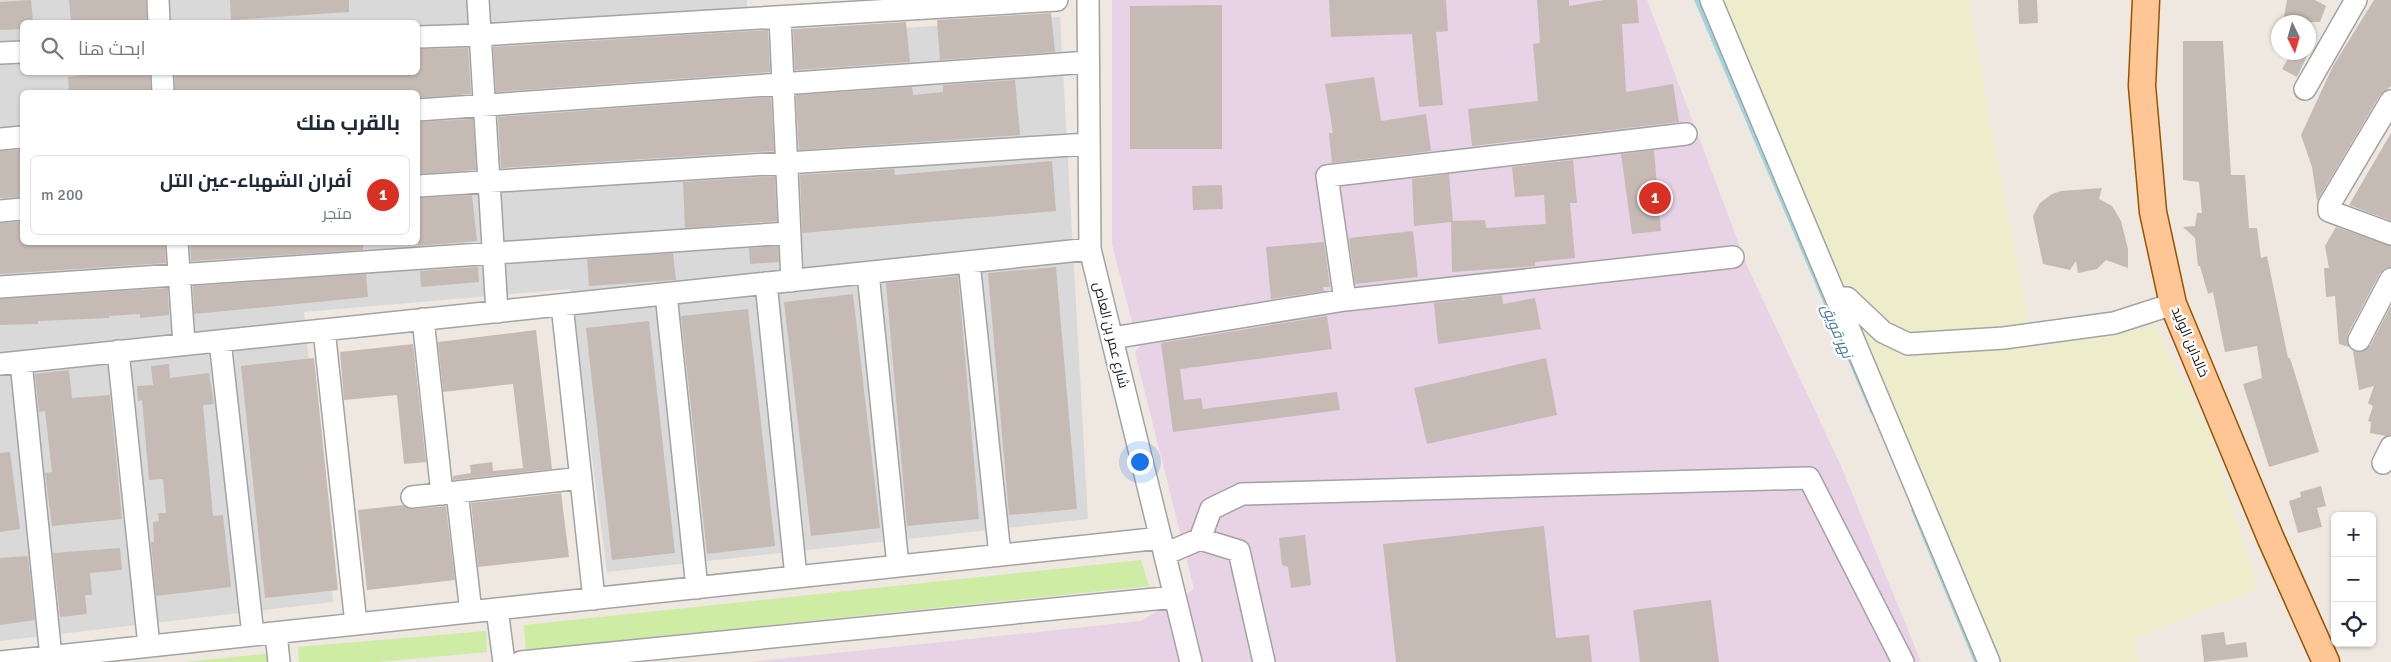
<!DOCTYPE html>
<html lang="ar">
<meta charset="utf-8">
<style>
:root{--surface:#fff;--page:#f6f6f7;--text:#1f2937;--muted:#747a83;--line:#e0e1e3;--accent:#d93025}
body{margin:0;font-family:Signika,Cairo,sans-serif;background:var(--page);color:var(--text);direction:rtl}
.controls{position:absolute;right:15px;bottom:15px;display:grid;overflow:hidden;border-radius:8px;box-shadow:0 1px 4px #0004}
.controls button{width:45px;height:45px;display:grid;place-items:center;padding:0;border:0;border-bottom:1px solid var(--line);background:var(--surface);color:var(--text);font:25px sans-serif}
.compass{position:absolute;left:2271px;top:15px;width:45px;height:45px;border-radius:50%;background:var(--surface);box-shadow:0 1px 4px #0004;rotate:175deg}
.you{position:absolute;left:1139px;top:461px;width:18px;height:18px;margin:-12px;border:4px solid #fff;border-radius:50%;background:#1a73e8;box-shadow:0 0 0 8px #1a73e833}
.badge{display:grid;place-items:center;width:32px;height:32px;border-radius:50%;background:var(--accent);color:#fff;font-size:16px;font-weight:700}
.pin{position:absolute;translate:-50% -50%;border:2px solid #fff;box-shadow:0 1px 5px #0006}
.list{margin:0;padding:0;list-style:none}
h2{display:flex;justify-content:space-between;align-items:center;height:65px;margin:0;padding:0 20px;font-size:21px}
h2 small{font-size:16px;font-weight:400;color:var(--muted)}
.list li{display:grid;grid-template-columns:32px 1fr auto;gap:15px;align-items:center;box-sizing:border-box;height:80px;margin:0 10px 10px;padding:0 10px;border:1px solid var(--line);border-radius:8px}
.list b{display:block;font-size:19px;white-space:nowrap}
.list p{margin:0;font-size:16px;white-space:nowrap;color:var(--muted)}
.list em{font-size:16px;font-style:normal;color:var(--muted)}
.icon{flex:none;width:28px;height:28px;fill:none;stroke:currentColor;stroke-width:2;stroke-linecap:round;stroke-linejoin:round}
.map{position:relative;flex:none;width:2391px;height:662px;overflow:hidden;direction:ltr}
.search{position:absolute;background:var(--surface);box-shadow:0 1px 4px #0004;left:20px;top:20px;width:400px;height:55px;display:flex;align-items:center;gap:12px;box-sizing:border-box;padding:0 18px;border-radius:8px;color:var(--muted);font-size:19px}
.panel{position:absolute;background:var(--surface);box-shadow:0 1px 4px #0004;left:20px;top:90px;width:400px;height:155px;border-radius:8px;direction:rtl}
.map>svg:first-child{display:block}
.residential{fill:#dad9d9;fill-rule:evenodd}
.industrial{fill:#e8d2e6}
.farmland{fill:#eeedcb}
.grass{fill:#ceeca3}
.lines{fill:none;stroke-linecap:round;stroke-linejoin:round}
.stream{stroke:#9fd6de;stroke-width:5.5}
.building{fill:#c6bab4}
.minor-casing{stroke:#a3a3a3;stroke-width:24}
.major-casing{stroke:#945400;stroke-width:29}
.minor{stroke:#fff;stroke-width:21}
.major{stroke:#ffc695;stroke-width:26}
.labels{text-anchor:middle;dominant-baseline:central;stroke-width:4.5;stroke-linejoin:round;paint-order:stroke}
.street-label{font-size:14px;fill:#1c1c1c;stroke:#fff}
.water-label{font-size:15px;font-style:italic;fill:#40799f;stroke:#fff}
</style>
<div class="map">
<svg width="2391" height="662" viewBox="0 0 2391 662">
<rect width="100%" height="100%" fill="#eee8e1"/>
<path class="residential" d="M0 0H747L746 39 1060 17 1088 519 607 572 570 289 304 312 333 602 0 641ZM22 22H418V72H22ZM22 92H418V242H22Z"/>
<path class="industrial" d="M1112 0H1647L1748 268 1841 466 1921 662H751L1141 621 1194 589 1135 353 1148 333 1132 322 1112 244Z"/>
<path class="farmland" d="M1723 0H1968L2033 348 2155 326 2208 429 2258 589 2135 638 2139 662H2002Z"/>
<path class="grass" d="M1141 560 1149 586 526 650 524 625Z
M486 631 487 652 378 662H299L298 647Z
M273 653 274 662H185Z"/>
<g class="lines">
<path class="stream" d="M1697 0 1873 412
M1914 510 1977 662"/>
</g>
<path class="building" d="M31 0 33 22H22V29L0 30V2Z
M69 0H146L147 22H71Z
M230 0H349V12L231 20Z
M1329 0H1446L1448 31 1436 32 1443 105 1419 107 1412 34 1331 37Z
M1537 0H1569V6L1604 0H1637L1639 23 1622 24 1626 92 1673 84 1679 122 1472 146 1468 109 1538 101 1533 44 1540 43Z
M2018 0H2037L2038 23 2019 24Z
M2287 0H2315L2326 6 2320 22H2283Z
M2374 0H2391V86L2380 95 2317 201 2312 167 2301 135 2333 66Z
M1222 5V149H1130V6Z
M1051 13 1055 52 940 60 937 20Z
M906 22 910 62 795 70 793 29Z
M768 30 770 72 496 92 493 47Z
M2183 41H2223L2231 175H2245L2249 228H2257L2261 258 2267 256 2288 358H2290L2319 452 2269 467 2243 384 2262 378 2257 346 2225 352 2213 292 2208 294 2200 266H2198L2195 238 2183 227 2195 226 2197 213H2202L2199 182 2183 180Z
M468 48 471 94 418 98V92H175V72H418V49Z
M2292 52H2309L2297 77 2282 69Z
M106 72H150L151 92H69L68 77Z
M1374 77 1381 121 1426 114 1431 151 1332 163 1329 133H1333L1325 84Z
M1015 80 1020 135 799 150 796 95 912 87 913 95 943 92V85Z
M771 97 774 151 501 168 498 117Z
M473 119 476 170 418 174V122Z
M2391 133V221L2349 205Z
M22 150V197L0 198V151Z
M1654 150 1661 231 1632 234 1621 154Z
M1573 160 1577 203H1570L1575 258 1535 262V266L1452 272 1451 222 1414 226 1412 179 1449 174 1453 221 1485 220 1486 228 1546 224 1544 195 1515 197 1512 167Z
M1052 161 1056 211 802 233 800 175 894 169 895 175Z
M775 176 777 221 685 228 683 182Z
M1222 185 1223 209 1193 210 1192 186Z
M2102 188 2099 199 2112 206 2121 221 2128 249V268L2106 260 2097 269 2078 273 2076 261 2070 270 2043 264 2033 216 2040 203 2052 194 2061 191Z
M472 195 477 241 418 246V198Z
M22 222V242H165L166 263 0 274V223Z
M2336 227 2391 246V267L2385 268 2380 273 2348 334 2347 341 2349 347 2339 344 2335 296 2326 297 2324 268H2329L2325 246Z
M1413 231 1418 277 1355 284 1349 238Z
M190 242H363V250L191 261Z
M1324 242 1330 287H1323L1324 291 1271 299 1266 247Z
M778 246 779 262 750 264 749 248Z
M673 253 676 280 589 286 587 259Z
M478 267 479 282 421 287 420 271Z
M1056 267 1077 509 1009 515 988 273Z
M366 274 368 297 194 314 193 286Z
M958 276 979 519 907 526 886 283Z
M168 288 169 315 140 318V314L109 316V318L38 321V324L0 325V299Z
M853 294 880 528 811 536 784 302Z
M1502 295 1503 304 1535 298 1541 329 1438 344 1434 303Z
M2391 306V435L2386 436 2370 433 2371 422 2368 421 2373 406 2368 403 2374 386 2359 390 2353 351 2360 352 2370 346Z
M748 309 775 546 707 554 681 316Z
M1327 316 1332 349 1180 369 1184 400 1201 398 1203 409 1337 392 1340 410 1173 432 1161 343Z
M649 321 675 553 612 560 586 328Z
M536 330 552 469 453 480V476L471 473 470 465 492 462 493 471 523 468 513 384 443 392 438 342Z
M413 344 426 462 404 464 397 395 344 400 340 352Z
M314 358 338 590 265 598 241 366Z
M1546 358 1557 415 1427 444 1414 388Z
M169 364 170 378 209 373 214 404 203 405 213 516 223 515 231 587 156 596 151 542H154L153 522 159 521 158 513H166L163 479 149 480 142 400 138 401 137 386 153 385 151 366Z
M69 370 72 398 110 395 122 519 52 526 45 473 52 472 45 411 39 412 35 374Z
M10 452 20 529 0 532V453Z
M2321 486 2326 506 2317 508 2322 527 2298 533 2289 501 2301 497 2300 492Z
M561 493 569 557 478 567 471 503Z
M403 505 413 509 446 506 455 580 367 590 358 510Z
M1544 526 1556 638 1589 635 1592 662H1396L1383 544Z
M1305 535 1311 585 1291 588 1288 567 1282 565 1279 538Z
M120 548 122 570 90 573 92 595H85L87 614 60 617 53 553Z
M28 556 35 620 0 625V558Z
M1711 600 1719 662H1640L1633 610Z
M2224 632 2226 645 2246 642 2248 657 2204 662 2201 635Z"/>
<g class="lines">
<g class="minor-casing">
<path id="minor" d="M158 0 159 22
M478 0 497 312
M1088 0 1090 249 1191 662
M1711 0 1989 662
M780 17 792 281
M418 37 480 35 1057 0
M0 53 22 52
M162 72 163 92
M2305 89 2356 0
M2391 101 2329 205V211L2391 234
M418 110 1088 62
M0 139 22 137
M418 186 1089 144
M0 211 22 209
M177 242 184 344
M969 262 1000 555
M868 273 898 566
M766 283 796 577
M0 287 789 233
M666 294 697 588
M1837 299 1847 298 1883 332 1908 344 2004 338 2114 323 2173 304
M1345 300 1327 176 1686 134
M562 305 594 599
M423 319 442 494
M324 330 356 624
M1112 338 1345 300 1733 257
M2359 340 2391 279
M220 341 253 635
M118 351 149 646
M21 362 51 657
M0 364 1090 249
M2383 463 2391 447
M457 492 471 612
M412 497 581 478
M1200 539 1239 551 1264 662
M1165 554 1200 539 1211 509 1242 494 1809 478 1903 662
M497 609 504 662
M276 633 279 662
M1 662 1161 538
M521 662 1175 597"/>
</g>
<g class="major-casing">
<path id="major" d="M2146 0 2142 86 2153 212 2173 304 2271 539 2326 662"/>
</g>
<use href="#minor" class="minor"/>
<use href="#major" class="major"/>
</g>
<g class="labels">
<g class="street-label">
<text transform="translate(1111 335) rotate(76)">شارع عمر بن العاص</text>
<text transform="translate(2190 342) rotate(67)">خالدابن الوليد</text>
</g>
<g class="water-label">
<text transform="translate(1837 331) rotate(67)">نهر قويق</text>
</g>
</g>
</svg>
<div class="controls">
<button>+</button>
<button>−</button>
<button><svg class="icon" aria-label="locate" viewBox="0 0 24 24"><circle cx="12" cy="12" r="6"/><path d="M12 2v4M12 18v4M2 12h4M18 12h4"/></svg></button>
</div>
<svg class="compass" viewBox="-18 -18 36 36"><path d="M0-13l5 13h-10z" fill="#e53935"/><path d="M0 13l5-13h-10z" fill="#747a83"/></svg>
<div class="you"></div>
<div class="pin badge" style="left:1655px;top:198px">1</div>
<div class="search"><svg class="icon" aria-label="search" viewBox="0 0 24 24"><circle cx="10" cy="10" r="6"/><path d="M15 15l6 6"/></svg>ابحث هنا</div>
<section class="panel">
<h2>بالقرب منك<small></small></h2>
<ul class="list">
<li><span class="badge">1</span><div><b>أفران الشهباء-عين التل</b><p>متجر</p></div><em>200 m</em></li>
</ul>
</section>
</div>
